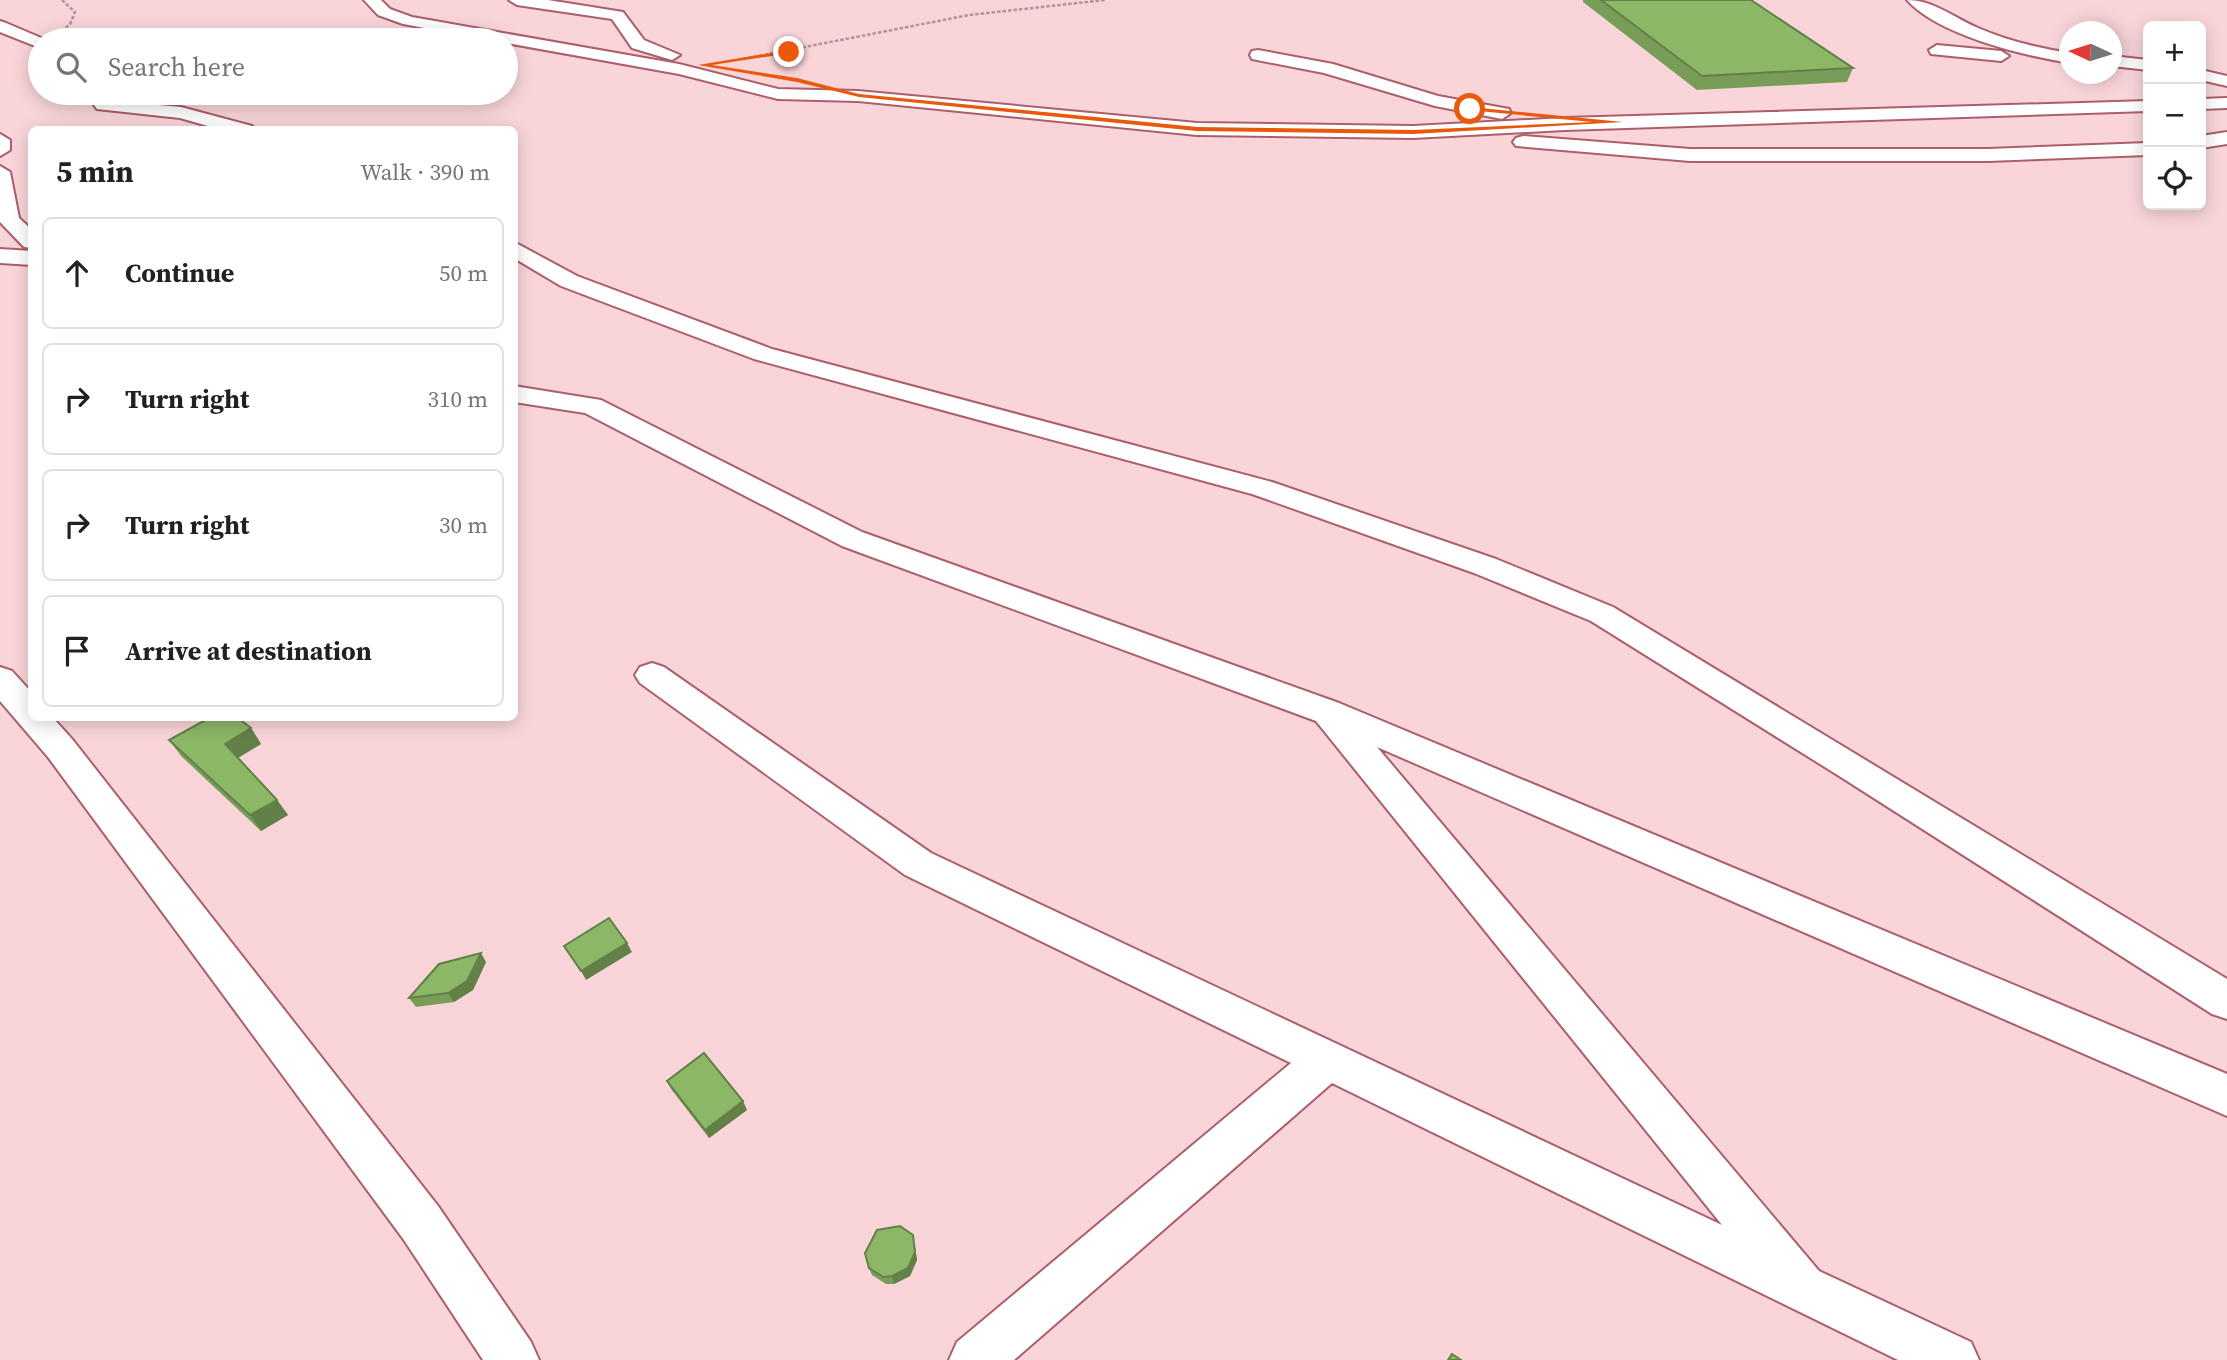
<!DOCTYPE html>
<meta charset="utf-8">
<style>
:root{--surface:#fff;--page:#f6f6f6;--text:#202124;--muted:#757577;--line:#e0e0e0}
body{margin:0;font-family:"Source Serif 4",serif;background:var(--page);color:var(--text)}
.controls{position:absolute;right:21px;top:21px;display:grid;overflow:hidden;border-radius:10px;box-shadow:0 4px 18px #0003}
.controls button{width:63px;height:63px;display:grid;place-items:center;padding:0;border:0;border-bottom:2px solid var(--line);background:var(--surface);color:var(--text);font:35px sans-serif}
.compass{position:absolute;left:2059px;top:21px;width:63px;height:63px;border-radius:50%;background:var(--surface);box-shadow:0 4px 18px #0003;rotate:274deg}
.stop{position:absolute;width:21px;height:21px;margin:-16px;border:5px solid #ea580c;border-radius:50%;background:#fff}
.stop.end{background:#ea580c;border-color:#fff;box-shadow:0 2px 7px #0008}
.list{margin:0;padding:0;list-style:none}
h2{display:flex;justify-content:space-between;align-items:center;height:91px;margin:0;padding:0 28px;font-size:30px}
h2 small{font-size:23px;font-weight:400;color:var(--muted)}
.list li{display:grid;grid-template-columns:46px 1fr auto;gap:21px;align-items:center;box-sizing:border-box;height:112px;margin:0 14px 14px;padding:0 14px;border:2px solid var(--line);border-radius:10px}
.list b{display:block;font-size:26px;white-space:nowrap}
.list em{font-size:23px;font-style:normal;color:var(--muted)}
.icon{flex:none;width:38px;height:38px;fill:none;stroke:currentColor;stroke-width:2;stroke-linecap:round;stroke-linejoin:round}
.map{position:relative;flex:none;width:2227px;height:1360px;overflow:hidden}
.search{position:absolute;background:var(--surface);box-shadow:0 4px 18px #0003;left:28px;top:28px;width:490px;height:77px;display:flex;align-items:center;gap:18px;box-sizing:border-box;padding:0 24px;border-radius:38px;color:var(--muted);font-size:26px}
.panel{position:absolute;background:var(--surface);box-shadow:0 4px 18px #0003;left:28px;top:126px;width:490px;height:595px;border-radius:10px}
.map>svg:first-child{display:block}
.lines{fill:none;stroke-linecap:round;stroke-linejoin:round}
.minor-casing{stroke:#ac5f6a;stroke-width:4}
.path{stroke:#b49297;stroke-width:2.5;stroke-dasharray:3.5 2;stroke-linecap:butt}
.minor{fill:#fff;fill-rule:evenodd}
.wall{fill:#789d58}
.shaded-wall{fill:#628047}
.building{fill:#8cb766;stroke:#628047;stroke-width:2}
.route{fill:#ea580c}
</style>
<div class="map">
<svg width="2227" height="1360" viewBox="0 0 2227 1360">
<rect width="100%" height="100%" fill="#f9d5d9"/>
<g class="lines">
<g class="minor-casing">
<path id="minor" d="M364 0H381L390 9 412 17 679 64 778 89 858 91 1197 123 1413 126 1565 118 2148 101V111L1565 130 1413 138 1197 135 858 101 778 99 679 74 506 43V40H490L403 24 378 15Z
M509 0H548L623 12 644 40 680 55 672 60 632 48 612 19 517 5Z
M1907 0C1934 0 1954 18 1978 28 2008 41 2038 48 2070 53V63C2025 56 1938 35 1907 0Z
M0 21 6 23 46 40H40V48L0 32Z
M1937 45 2001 51 2009 56 2001 61 1931 54 1929 50Z
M1258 50 1333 64 1438 96 1509 109 1511 113 1502 119 1435 106 1324 73 1252 59 1250 55 1252 51Z
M2112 56 2148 60V70L2112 66Z
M2201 70 2227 76V86L2201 80Z
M2227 98V108L2201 109V99Z
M103 100 181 107 252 126 254 130H222L180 118 97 109 94 105Z
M2227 132V144L2201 148V136Z
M0 134 10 140V150L0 156Z
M1523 136 1690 149H1988L2148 143V155L1988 161H1690L1516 146 1513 142 1516 138Z
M0 166 10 172 19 218 32 230V248L24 247 0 222Z
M514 242 577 276 772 349 1272 482 1496 559 1613 607 2227 979V1019L2212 1014 1844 779 1591 621 1474 573 1252 494 754 359 561 286 514 258Z
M0 249 32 251V265L0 263Z
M514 386 601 400 862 532 1339 703 2227 1074V1116L1377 747 1819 1271 1971 1342 1979 1360H1898L1332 1083 1014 1360H949L957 1342 1291 1063 905 875 640 683 635 675 640 667 652 663 664 667 931 853 1722 1225 1316 721 842 546 585 413 514 402Z
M0 667 12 671 32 693V718H53L72 739 438 1206 531 1342 539 1360H483L404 1240 48 757 0 701Z"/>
</g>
<path class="path" d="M62 0 75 12 70 24 62 31
M743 59 969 15 1105 0"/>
<use href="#minor" class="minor"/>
</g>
<path class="wall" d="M1583 0H1751L1853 68 1847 82 1697 90 1583 2Z
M251 728 261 744 238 758 277 800 288 815 261 831 181 756 169 740Z
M486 962 473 990 454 1002 416 1007 409 998Z
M667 1081 747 1110 709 1138 671 1089Z
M913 1235 917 1260 910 1276 894 1284H886L872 1275 869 1268Z"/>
<path class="shaded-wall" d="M251 728 261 744 236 759 225 744Z
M277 800 288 815 261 831 250 815Z
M627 943 632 952 586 980 581 971Z
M481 953 486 962 473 990 454 1002 448 993Z
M743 1101 747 1110 709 1138 705 1130Z
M913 1235 917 1260 910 1276 894 1284 892 1276Z"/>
<path class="building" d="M1601 0H1751L1853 68 1702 76Z
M209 718H238L251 728 225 744 277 800 250 815 169 740Z
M609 918 627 943 581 971 564 946Z
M481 953 467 981 448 993 409 998 439 964Z
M704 1053 743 1101 705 1130 667 1081Z
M900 1226 913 1235 915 1252 908 1268 892 1276 883 1277 869 1268 865 1253 877 1230Z
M1452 1354 1461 1360H1448Z"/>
<path class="route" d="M789 50 791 53 712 65 797 78 859 94 1197 127 1413 130 1592 122 1468 110 1470 107 1623 122 1413 134 1197 131 859 97 797 82 698 65Z"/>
</svg>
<div class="controls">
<button>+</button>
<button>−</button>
<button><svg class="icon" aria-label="locate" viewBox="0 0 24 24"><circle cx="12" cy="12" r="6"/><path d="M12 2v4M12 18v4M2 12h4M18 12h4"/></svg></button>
</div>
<svg class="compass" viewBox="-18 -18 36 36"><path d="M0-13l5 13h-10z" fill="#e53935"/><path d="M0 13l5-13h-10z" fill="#757577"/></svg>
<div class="stop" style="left:1470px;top:109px"></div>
<div class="stop end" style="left:789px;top:52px"></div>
<div class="search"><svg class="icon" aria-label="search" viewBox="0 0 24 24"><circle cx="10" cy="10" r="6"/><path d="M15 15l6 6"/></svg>Search here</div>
<section class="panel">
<h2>5 min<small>Walk · 390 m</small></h2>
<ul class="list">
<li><svg class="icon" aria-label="ahead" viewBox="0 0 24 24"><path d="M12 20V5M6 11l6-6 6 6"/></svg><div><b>Continue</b></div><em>50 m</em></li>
<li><svg class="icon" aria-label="right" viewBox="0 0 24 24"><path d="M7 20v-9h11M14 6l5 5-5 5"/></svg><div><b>Turn right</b></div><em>310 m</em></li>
<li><svg class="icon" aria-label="right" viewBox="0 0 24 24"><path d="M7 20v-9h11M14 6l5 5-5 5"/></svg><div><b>Turn right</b></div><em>30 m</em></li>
<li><svg class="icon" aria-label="arrive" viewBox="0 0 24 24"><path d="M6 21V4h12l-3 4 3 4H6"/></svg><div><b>Arrive at destination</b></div></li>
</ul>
</section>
</div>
